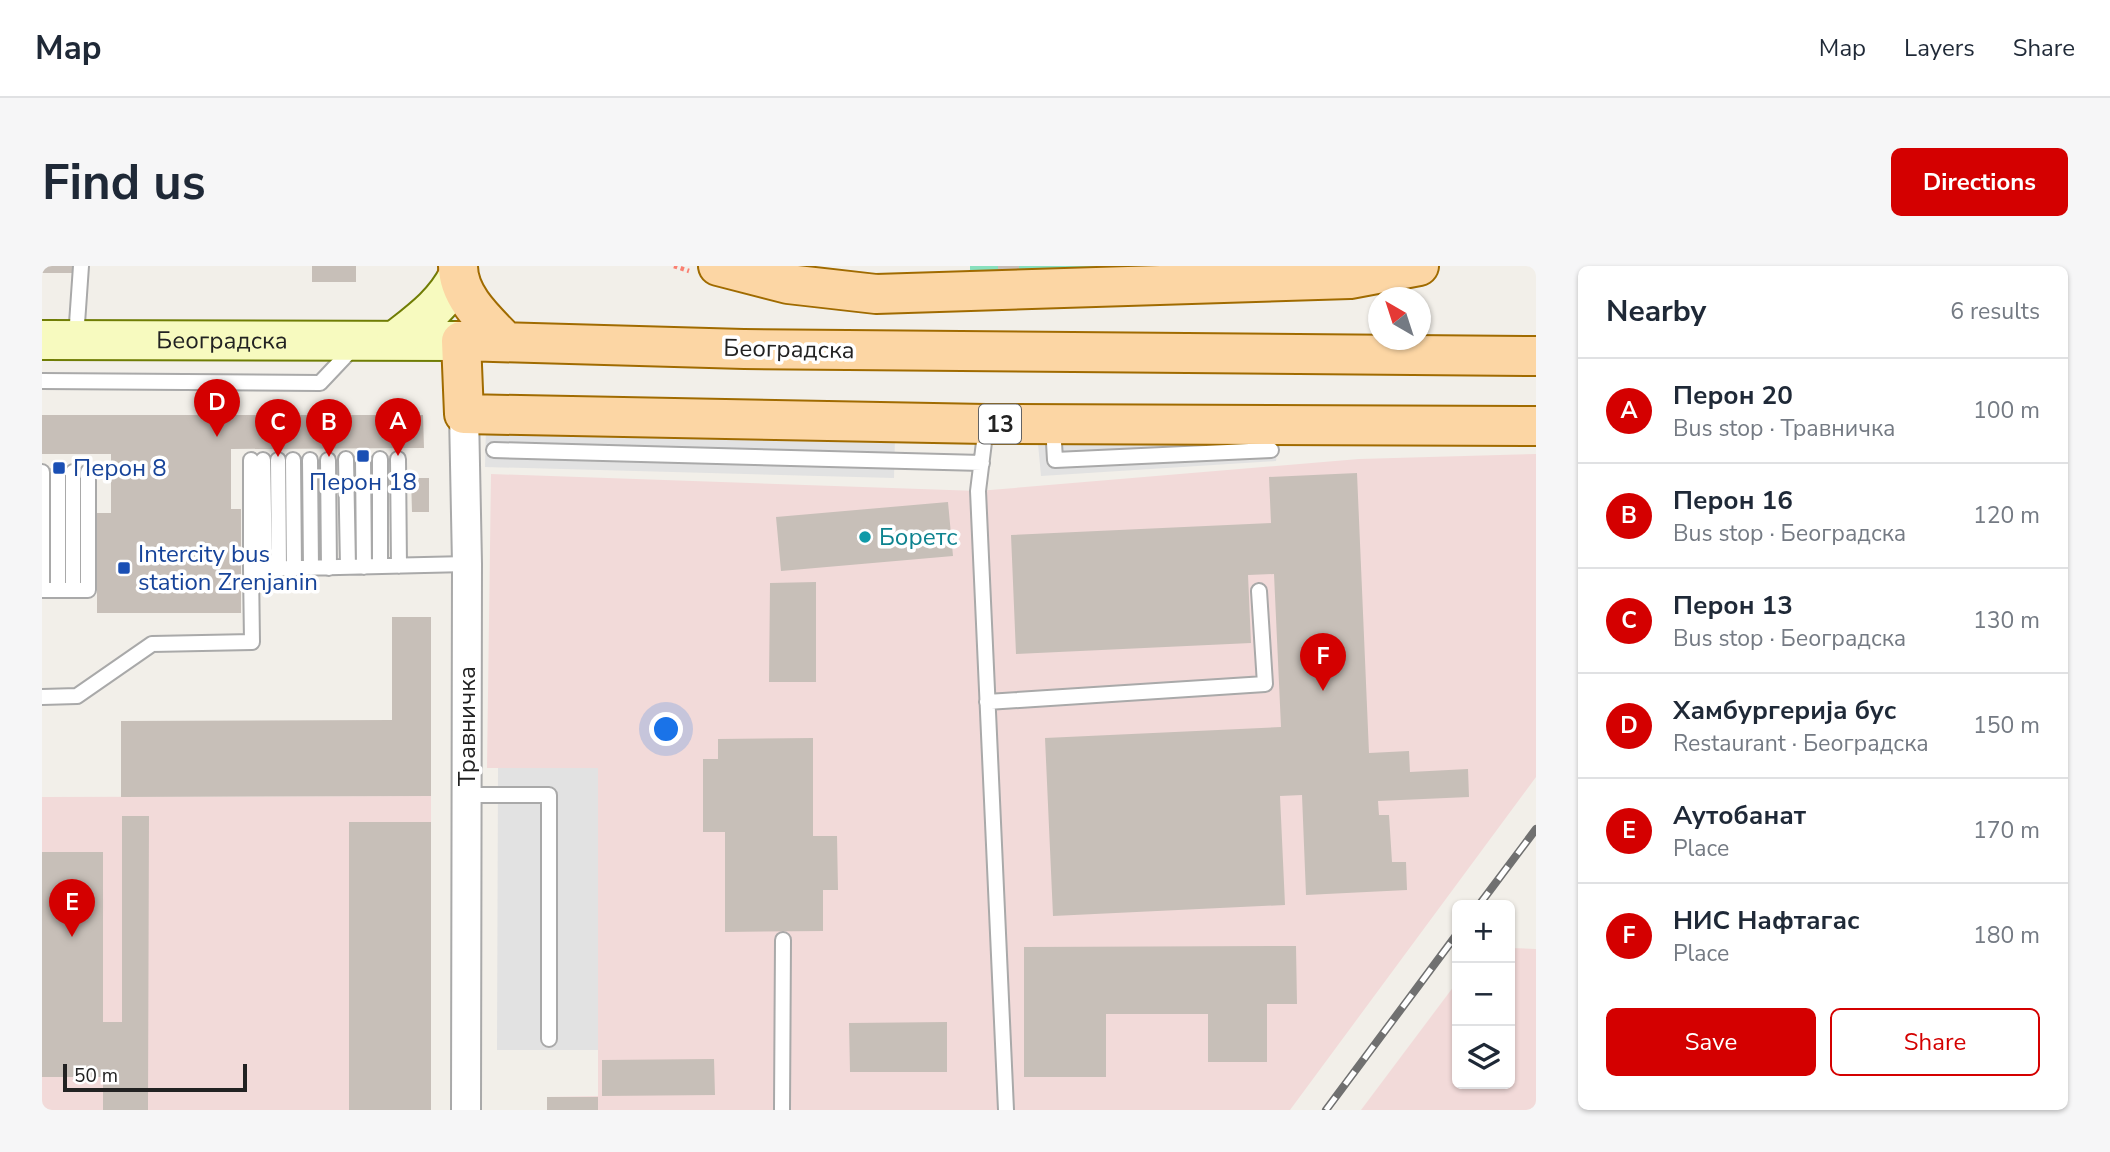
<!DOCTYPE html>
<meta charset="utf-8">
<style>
:root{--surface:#fff;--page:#f6f6f7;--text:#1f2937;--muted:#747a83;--line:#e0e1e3;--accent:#d40000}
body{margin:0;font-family:"Nunito Sans",sans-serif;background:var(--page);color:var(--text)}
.controls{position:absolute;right:21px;bottom:21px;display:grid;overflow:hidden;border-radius:10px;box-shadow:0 2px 5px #0004}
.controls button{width:63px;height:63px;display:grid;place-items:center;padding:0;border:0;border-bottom:2px solid var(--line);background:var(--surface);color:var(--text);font:35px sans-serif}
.compass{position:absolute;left:1326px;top:21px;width:63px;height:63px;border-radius:50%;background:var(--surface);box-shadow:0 2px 5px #0004;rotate:321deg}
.scale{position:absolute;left:21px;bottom:18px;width:184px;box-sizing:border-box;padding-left:7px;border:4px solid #222;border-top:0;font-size:19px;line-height:24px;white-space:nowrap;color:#222;-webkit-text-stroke:5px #fff;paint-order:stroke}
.you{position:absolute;left:625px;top:464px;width:24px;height:24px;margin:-18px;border:5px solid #fff;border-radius:50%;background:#1a73e8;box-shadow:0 0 0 10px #1a73e833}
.badge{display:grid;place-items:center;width:46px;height:46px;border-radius:50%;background:var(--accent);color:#fff;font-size:23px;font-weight:700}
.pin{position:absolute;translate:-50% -58px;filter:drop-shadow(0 2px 4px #0008)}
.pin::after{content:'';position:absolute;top:37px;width:24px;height:21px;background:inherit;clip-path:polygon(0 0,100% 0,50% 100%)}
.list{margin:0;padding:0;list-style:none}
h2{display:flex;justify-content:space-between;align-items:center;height:91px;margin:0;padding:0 28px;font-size:30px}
h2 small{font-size:23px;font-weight:400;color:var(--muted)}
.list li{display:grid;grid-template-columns:46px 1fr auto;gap:21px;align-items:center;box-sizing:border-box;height:105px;padding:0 28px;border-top:2px solid var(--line)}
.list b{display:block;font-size:26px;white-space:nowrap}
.list p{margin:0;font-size:23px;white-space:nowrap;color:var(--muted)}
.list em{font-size:23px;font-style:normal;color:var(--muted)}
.actions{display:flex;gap:14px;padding:21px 28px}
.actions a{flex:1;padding:16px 0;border:2px solid var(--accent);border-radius:10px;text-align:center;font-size:24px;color:var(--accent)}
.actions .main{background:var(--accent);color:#fff}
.icon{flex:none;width:38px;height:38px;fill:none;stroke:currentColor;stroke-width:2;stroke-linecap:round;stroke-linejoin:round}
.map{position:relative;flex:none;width:1494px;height:844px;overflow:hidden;border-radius:10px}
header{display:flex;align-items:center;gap:42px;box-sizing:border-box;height:98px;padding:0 35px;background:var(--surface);border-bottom:2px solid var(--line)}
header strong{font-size:33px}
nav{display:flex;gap:38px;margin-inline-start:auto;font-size:24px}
.intro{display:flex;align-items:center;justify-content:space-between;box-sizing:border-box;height:168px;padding:0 42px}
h1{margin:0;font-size:49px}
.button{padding:18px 32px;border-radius:10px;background:var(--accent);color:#fff;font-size:24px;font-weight:700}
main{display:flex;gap:42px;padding:0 42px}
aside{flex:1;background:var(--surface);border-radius:10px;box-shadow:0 2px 5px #0004}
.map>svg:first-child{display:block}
.commercial{fill:#f2dad9}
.pitch{fill:#88e0be}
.parking{fill:#e2e2e2}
.building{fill:#c7bfb8}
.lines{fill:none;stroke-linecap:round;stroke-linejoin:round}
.lane-casing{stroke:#a9a9a9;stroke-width:18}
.street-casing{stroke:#a9a9a9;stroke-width:32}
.secondary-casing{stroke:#707d05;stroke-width:42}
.primary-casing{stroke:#a06b00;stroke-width:42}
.path{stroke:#fa8072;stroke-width:4.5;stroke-dasharray:3.5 3.5;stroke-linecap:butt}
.lane{stroke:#fff;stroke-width:14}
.street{stroke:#fff;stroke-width:28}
.secondary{stroke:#f7fabf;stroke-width:38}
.primary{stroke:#fcd6a4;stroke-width:38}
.rail-casing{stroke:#707070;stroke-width:8}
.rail{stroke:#fff;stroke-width:5;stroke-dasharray:16;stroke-linecap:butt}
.transit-dot{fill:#1a4fb4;stroke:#fff;stroke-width:2.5}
.culture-dot{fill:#0f9aa8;stroke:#fff;stroke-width:2.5}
.labels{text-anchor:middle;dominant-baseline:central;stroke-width:7;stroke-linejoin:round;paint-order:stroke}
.shield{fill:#fff;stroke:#646464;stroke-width:2}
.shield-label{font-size:23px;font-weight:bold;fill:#222}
.street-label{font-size:24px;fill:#222;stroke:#fff}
.transit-label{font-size:24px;fill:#164399;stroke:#fff;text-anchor:start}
.culture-label{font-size:24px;fill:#0d838f;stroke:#fff;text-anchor:start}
</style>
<header>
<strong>Map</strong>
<nav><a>Map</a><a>Layers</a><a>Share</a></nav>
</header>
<div class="intro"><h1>Find us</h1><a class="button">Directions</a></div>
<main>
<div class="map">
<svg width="1494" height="844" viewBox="0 0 1494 844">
<rect width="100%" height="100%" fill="#f2efe9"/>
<path class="commercial" d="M1494 188V511L1248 844H505V831L556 830V502H445L449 208 936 225 1317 193Z
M389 530V844H0V531Z
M1468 682 1494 683V844H1319L1415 716V818H1468Z"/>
<path class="pitch" d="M928 0H1184L928 13Z"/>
<path class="parking" d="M444 160 853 171 852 212 443 201Z
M995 167 1238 170 1234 195 999 210Z
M456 502H556V784H455Z"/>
<path class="building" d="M0 0H35V7H0Z
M270 0H314V16H270Z
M956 0H977V3L956 4Z
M0 149H381L382 182 189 183V243H199V347H55V247H69V188H0Z
M1315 207 1327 487 1367 485 1368 506 1426 503 1427 531 1336 535 1337 549H1347L1350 596H1364L1365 624 1264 629 1260 529 1238 530 1243 639 1011 650 1003 472 1239 461 1232 308 1206 309 1209 377 974 388 969 269 1229 257 1227 211Z
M369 212H387V246H370Z
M906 236 911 290 739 305 734 251Z
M774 316V416H727L728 317Z
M350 351H389V530L79 531V455L350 454Z
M771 472V570H795L796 624H781V665L683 666V566H661V493H676V473Z
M80 550H107L106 844H61V811H0V586H61V756H80Z
M307 556H389V844H307Z
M1254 680 1255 738H1225V796H1166V748H1064V811H982V681Z
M905 756V806H808L807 757Z
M672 793 673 829 560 830V794Z
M505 831H556V844H505Z"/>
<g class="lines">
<g class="lane-casing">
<path id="lane" d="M34 72 39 0
M0 115 278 117 312 81
M1011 159 1013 194 1229 184
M944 160 936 225 964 844
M452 184 940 197
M304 193 306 301
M321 193 322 301
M338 193V300
M356 193 357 300
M209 194V303
M221 194 223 303
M236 194 237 302
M251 194 252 302
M268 194 269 302
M286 194 287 302
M31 206V324
M16 207V324
M0 324H46V206
M0 324V206
M0 431 35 430 110 378 210 376 209 303 425 298
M945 436 1223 418 1217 325
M425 529H507V773
M740 844 741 674"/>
</g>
<g class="street-casing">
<path id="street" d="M422 148 425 298 424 844"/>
</g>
<g class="secondary-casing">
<g id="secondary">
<path id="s1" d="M0 74 419 75"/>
<path d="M354 74C378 55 402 38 416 10"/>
</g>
</g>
<g class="primary-casing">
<path id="primary" d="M416 0C416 31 444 55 464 76
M676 0 746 18 834 28 1308 13 1377 0
M1494 90 702 83 419 75 422 148 944 158 1494 160"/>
</g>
<path class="path" d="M632 0 647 5"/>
<use href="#lane" class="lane"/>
<use href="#street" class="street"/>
<use href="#secondary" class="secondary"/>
<use href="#primary" class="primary"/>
<g class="rail-casing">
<path id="rail" d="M1437 639 1494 563
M1284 844 1415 668"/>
</g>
<use href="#rail" class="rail"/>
</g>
<g class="transit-dot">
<rect x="314" y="183" width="14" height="14" rx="3.5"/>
<rect x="10" y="195" width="14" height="14" rx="3.5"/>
<rect x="75" y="295" width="14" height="14" rx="3.5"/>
</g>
<circle class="culture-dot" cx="823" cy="271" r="7"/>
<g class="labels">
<rect class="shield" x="937" y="138.5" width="42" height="39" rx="5"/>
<g class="shield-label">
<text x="958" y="158">13</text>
</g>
<g class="street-label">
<text stroke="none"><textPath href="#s1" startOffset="180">Београдска</textPath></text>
<text transform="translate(747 83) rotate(1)">Београдска</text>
<text transform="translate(425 460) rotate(-90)">Травничка</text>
</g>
<g class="transit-label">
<text x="31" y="202">Перон 8</text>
<text x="321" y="216" text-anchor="middle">Перон 18</text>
<text x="96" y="288">Intercity bus<tspan x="96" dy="28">station Zrenjanin</tspan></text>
</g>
<g class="culture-label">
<text x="837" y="271">Боретс</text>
</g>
</g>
</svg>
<div class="controls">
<button>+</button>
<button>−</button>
<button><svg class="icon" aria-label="layers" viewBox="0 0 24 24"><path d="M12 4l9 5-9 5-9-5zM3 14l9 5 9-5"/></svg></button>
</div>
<svg class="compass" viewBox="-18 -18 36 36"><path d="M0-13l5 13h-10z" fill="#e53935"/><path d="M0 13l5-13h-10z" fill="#747a83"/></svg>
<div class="scale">50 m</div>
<div class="you"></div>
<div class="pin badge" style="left:356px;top:190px">A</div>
<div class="pin badge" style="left:287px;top:191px">B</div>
<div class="pin badge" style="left:236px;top:191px">C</div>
<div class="pin badge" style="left:175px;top:171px">D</div>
<div class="pin badge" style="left:30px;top:671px">E</div>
<div class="pin badge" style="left:1281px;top:425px">F</div>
</div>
<aside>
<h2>Nearby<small>6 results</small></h2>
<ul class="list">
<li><span class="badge">A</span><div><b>Перон 20</b><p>Bus stop · Травничка</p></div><em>100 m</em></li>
<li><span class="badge">B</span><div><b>Перон 16</b><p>Bus stop · Београдска</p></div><em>120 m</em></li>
<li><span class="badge">C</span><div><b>Перон 13</b><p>Bus stop · Београдска</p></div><em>130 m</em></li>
<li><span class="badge">D</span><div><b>Хамбургерија бус</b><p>Restaurant · Београдска</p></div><em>150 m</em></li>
<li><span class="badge">E</span><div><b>Аутобанат</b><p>Place</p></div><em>170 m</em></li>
<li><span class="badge">F</span><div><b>НИС Нафтагас</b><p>Place</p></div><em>180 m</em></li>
</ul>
<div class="actions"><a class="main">Save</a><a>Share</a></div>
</aside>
</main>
